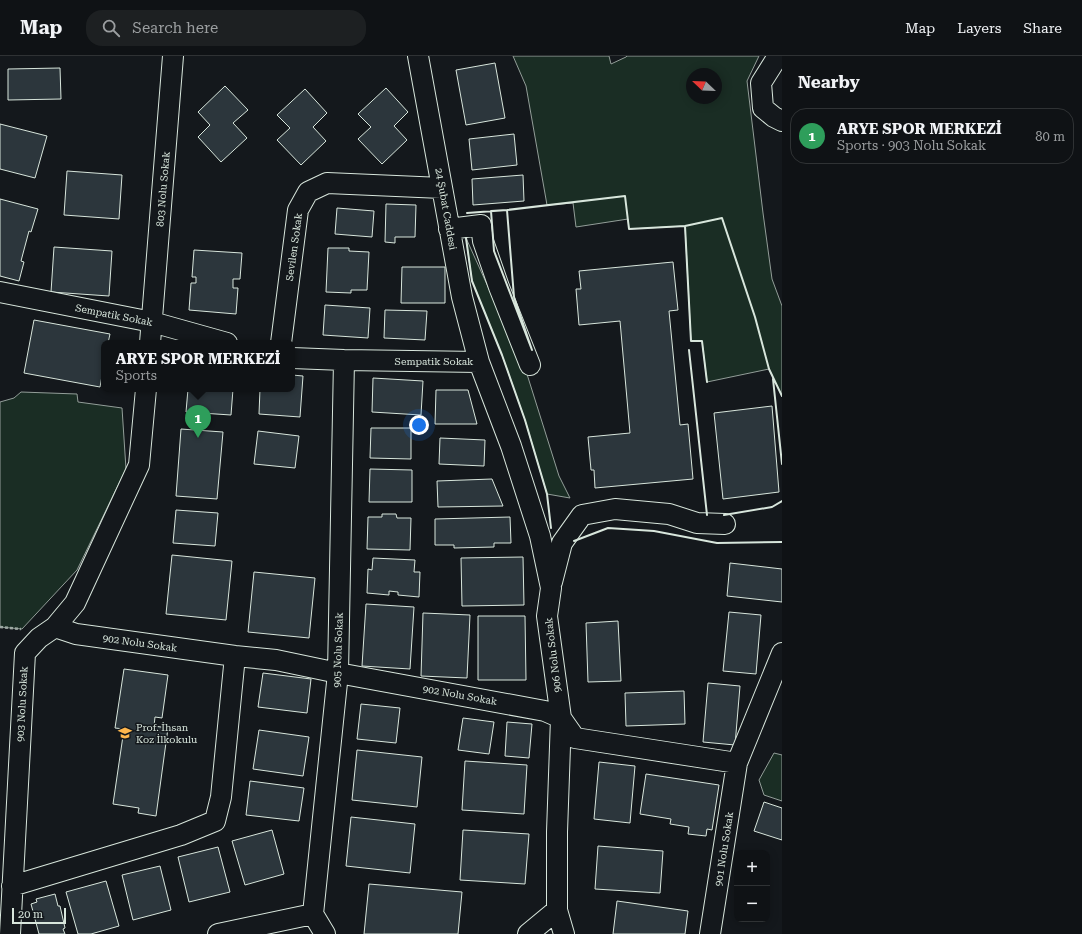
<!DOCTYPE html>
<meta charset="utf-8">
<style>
:root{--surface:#0f1215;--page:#1d2022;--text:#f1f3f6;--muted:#9b9ea0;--line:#2f3234;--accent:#7c3aed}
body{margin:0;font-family:"Roboto Serif",serif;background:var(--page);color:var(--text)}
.controls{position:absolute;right:12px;bottom:12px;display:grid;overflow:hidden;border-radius:8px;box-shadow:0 2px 10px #0003}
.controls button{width:36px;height:36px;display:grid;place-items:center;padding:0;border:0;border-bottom:1px solid var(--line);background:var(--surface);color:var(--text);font:20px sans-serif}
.compass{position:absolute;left:686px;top:12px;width:36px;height:36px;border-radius:50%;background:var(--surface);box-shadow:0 2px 10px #0003;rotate:293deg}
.scale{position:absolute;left:12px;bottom:10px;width:54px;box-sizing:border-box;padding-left:4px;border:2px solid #d8e6dc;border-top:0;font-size:11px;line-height:14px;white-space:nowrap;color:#d8e6dc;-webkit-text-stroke:3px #14181c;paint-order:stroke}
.you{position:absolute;left:419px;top:369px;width:14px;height:14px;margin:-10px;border:3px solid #fff;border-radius:50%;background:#1a73e8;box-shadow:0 0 0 6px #1a73e833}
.badge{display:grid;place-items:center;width:26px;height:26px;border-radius:50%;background:var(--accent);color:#fff;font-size:13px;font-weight:700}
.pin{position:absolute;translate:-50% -33px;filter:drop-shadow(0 1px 2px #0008)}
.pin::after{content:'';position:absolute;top:21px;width:14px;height:12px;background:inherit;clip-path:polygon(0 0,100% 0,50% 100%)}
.popup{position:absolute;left:101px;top:284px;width:194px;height:52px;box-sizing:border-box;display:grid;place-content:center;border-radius:8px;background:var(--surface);filter:drop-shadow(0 1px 3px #0005);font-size:13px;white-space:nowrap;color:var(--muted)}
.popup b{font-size:15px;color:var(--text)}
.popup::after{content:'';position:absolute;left:50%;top:100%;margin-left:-8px;border:8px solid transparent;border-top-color:var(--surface)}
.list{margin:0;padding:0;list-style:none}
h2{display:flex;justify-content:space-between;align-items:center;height:52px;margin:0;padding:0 16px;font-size:17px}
h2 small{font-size:13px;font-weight:400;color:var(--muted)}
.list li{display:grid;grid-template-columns:26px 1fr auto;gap:12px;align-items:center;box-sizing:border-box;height:56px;margin:0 8px 8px;padding:0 8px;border:1px solid var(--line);border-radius:16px}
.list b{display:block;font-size:15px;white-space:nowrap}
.list p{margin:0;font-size:13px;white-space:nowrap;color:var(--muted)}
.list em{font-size:13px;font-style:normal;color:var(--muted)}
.icon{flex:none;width:22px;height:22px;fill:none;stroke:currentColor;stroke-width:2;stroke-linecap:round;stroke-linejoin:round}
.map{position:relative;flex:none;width:782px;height:878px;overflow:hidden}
header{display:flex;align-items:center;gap:24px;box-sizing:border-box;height:56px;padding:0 20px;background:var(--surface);border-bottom:1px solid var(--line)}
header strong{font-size:19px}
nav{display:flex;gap:22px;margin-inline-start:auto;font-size:14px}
.search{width:280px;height:36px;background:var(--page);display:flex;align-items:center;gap:10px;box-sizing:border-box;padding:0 14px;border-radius:16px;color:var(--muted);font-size:15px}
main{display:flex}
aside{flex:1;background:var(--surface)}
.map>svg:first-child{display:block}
.green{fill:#1a2d24;stroke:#939e99;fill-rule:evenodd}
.building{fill:#2c363c;stroke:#d8e6dc}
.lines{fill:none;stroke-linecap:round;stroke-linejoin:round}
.minor-casing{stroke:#d8e6dc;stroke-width:22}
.path{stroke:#9da8a2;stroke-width:2.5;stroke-dasharray:3 2;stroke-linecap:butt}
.minor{stroke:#14181c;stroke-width:20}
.wall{stroke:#d8e6dc;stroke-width:2}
.labels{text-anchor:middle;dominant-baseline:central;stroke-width:3;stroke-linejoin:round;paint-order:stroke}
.street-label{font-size:10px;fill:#d8e6dc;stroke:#14181c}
.poi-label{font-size:10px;fill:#d8e6dc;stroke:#14181c;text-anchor:start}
</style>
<header>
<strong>Map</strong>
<div class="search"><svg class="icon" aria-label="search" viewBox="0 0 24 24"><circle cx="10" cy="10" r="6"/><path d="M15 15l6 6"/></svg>Search here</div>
<nav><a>Map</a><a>Layers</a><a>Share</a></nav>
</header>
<main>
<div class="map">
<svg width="782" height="878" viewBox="0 0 782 878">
<rect width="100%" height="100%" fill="#14181c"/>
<path class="green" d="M513 0H609L611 8 626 1 627 0H759L747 25 763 157 772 223 782 250V340L769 313 707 326 702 285H691L685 170 629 173 628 163 576 171 573 147 547 149 526 30ZM692 18H716V42H692Z
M466 182 526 315 559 420 570 442 547 438 525 364 502 299 472 225Z
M21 336 77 338 78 346 122 352 126 413 77 514 22 573 0 571V346L14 342Z
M774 697 782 699V745L764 739 759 724Z"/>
<path class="building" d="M495 7 505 62 466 69 456 14Z
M60 12 61 43 8 44V13Z
M225 30 248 54 233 67 247 82 221 106 198 81 210 69 198 56Z
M386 32 408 56 394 70 407 84 382 108 358 83 371 71 358 58Z
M305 33 327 57 313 71 326 85 301 109 277 84 290 72 277 59Z
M0 68 47 80 35 122 0 113Z
M514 78 517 109 472 114 469 83Z
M67 115 122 119 119 163 64 159Z
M523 119 524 145 473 149 472 123Z
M0 143 38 153 31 176 29 175 21 205 24 206 19 225 0 220Z
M386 148 416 149 415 181H395V187L385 186Z
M337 152 374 155 372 181 335 178Z
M54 191 112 195 109 240 51 236Z
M328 192H349V195L369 196 367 234H351V237L326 236Z
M194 194 242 197 240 223H233V232H238L236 258 189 254 191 227H196V221H192Z
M673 206 678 254 669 255 680 369 688 368 693 423 595 432 594 414H591L588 381 630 377 620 265 579 269 576 233H581L579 215Z
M402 211H445V247H401Z
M325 249 370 252 368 282 323 279Z
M385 254 427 255 425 284 384 282Z
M34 264 110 278 108 287H104V309L100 331 24 317Z
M292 319 303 320 300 361 259 358 260 333H292Z
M373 322 423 325 421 359 372 356Z
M188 333H233L231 359 186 356Z
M436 334H468L477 368H435Z
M772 350 779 436 723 443 714 357Z
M371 372H411V403L370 402Z
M181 373 223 376 217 443 176 440Z
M258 375 299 380 295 412 254 408Z
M440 382 485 384 484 410 439 408Z
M370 413 412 414V446H369Z
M492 423 503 450 438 451 437 425Z
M176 454 218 457 215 490 173 487Z
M382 458H396L397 462H411L410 494 367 493 368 461H382Z
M510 461 511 487H494V491L454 492V489H435V463Z
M172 499 232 505 226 564 166 558Z
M523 501 524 549 462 550 461 502Z
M373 502 415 504 414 516H420L419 541 398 539V536L389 535V539L367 537 368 513 372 514Z
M730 507 782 513V546L727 540Z
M254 516 315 522 309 582 248 576Z
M366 548 414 551 410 613 362 610Z
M729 556 761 559 756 618 723 615Z
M423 557 470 559 467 622 421 620Z
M478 560H525L526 624H478Z
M618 565 621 625 588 626 586 567Z
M124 613 168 619 162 662 155 661 154 670 168 672 156 760 138 757 139 752 113 748 124 673 115 672Z
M263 617 311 623 307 657 258 651Z
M708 627 740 630 735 689 703 686Z
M684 635 685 668 626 670 625 637Z
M361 648 400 652 396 687 357 683Z
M463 662 494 666 489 698 458 694Z
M507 666 532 668 529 702 505 700Z
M259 674 309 681 303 720 253 713Z
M357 694 422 701 417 751 352 744Z
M465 705 527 709 524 758 462 754Z
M599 706 635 710 630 767 594 763Z
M646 718 719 729 712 774 707 773 706 780 688 778 689 771 670 768 671 763 640 758Z
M250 725 304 732 299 765 246 759Z
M764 746 782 752V784L754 775Z
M351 761 415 768 410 817 346 810Z
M272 774 284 818 245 829 232 785Z
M463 774 529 778 525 828 460 824Z
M598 790 663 795 660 837 595 833Z
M218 791 230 836 189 846 178 801Z
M160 810 171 854 133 864 122 819Z
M106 825 119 870 91 878H78L66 836Z
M369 828 462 836 458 878H364Z
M55 838 58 850H60L65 872 63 873 65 878H39L31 848 37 846 36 843Z
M617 845 688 855 685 878H613Z"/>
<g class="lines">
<g class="minor-casing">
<path id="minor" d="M418 0 462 241 479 306 511 390 540 480 551 532 547 560 561 662 557 776V854L564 878
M778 0 761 27 763 52 774 61 782 65
M449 173 481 169 483 185 499 231 530 309
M0 236 152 266 227 287
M150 287 173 0
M281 287 298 154 308 136 327 127 442 132
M292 302 344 304 479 306
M552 526 562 487 582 459 615 453 669 458 697 467 725 468
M55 571 76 578 235 600 276 604 338 617 545 655 561 662 575 682 737 707
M12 830 181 779 215 765 221 741 235 600
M10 878 25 597 39 582 55 571 75 547 139 409 146 333
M218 878 313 858
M325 878 313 858 338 617 344 304
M528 878 557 854
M710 878 737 707 782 597"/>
</g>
<path class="path" d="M0 571 21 573"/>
<use href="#minor" class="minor"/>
<path class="wall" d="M507 154 514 241 532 294 494 195 491 155Z
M467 157 507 154 625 140 629 173 685 170 722 162 755 261 769 313 782 340
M685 170 691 285H702L707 326
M466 182 472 225 502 299 525 364 547 438 551 472
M689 294 707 459
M773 323 782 408
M724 459 772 451 782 445
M574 485 608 472 654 475 717 487 782 486"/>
</g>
<defs>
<g id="school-bare" transform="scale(1.08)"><path d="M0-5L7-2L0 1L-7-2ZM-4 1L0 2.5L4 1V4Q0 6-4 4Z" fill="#ffb74d" stroke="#14181c" stroke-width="2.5" paint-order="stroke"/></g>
</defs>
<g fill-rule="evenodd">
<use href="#school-bare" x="125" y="677"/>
</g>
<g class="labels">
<g class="street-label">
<text transform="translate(163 133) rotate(-85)">803 Nolu Sokak</text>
<text transform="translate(446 153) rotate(80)">24 Şubat Caddesi</text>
<text transform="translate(294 191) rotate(-82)">Sevilen Sokak</text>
<text transform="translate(114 259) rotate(11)">Sempatik Sokak</text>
<text x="434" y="305">Sempatik Sokak</text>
<text transform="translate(140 587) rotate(8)">902 Nolu Sokak</text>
<text transform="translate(338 594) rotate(-88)">905 Nolu Sokak</text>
<text transform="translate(553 599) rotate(-97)">906 Nolu Sokak</text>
<text transform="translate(460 639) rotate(10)">902 Nolu Sokak</text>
<text transform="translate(22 648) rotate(-87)">903 Nolu Sokak</text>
<text transform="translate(724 793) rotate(-81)">901 Nolu Sokak</text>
</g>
<g class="poi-label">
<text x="136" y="671">Prof. İhsan<tspan x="136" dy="12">Koz İlkokulu</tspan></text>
</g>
</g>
</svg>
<div class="controls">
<button>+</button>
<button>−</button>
</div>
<svg class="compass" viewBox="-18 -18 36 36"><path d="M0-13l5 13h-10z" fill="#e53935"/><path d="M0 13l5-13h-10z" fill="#9b9ea0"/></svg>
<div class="scale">20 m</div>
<div class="you"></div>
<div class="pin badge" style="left:198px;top:382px;background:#2e9e5b">1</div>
<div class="popup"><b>ARYE SPOR MERKEZİ</b>Sports</div>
</div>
<aside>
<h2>Nearby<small></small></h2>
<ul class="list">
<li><span class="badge" style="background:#2e9e5b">1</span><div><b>ARYE SPOR MERKEZİ</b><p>Sports · 903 Nolu Sokak</p></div><em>80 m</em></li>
</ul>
</aside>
</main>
